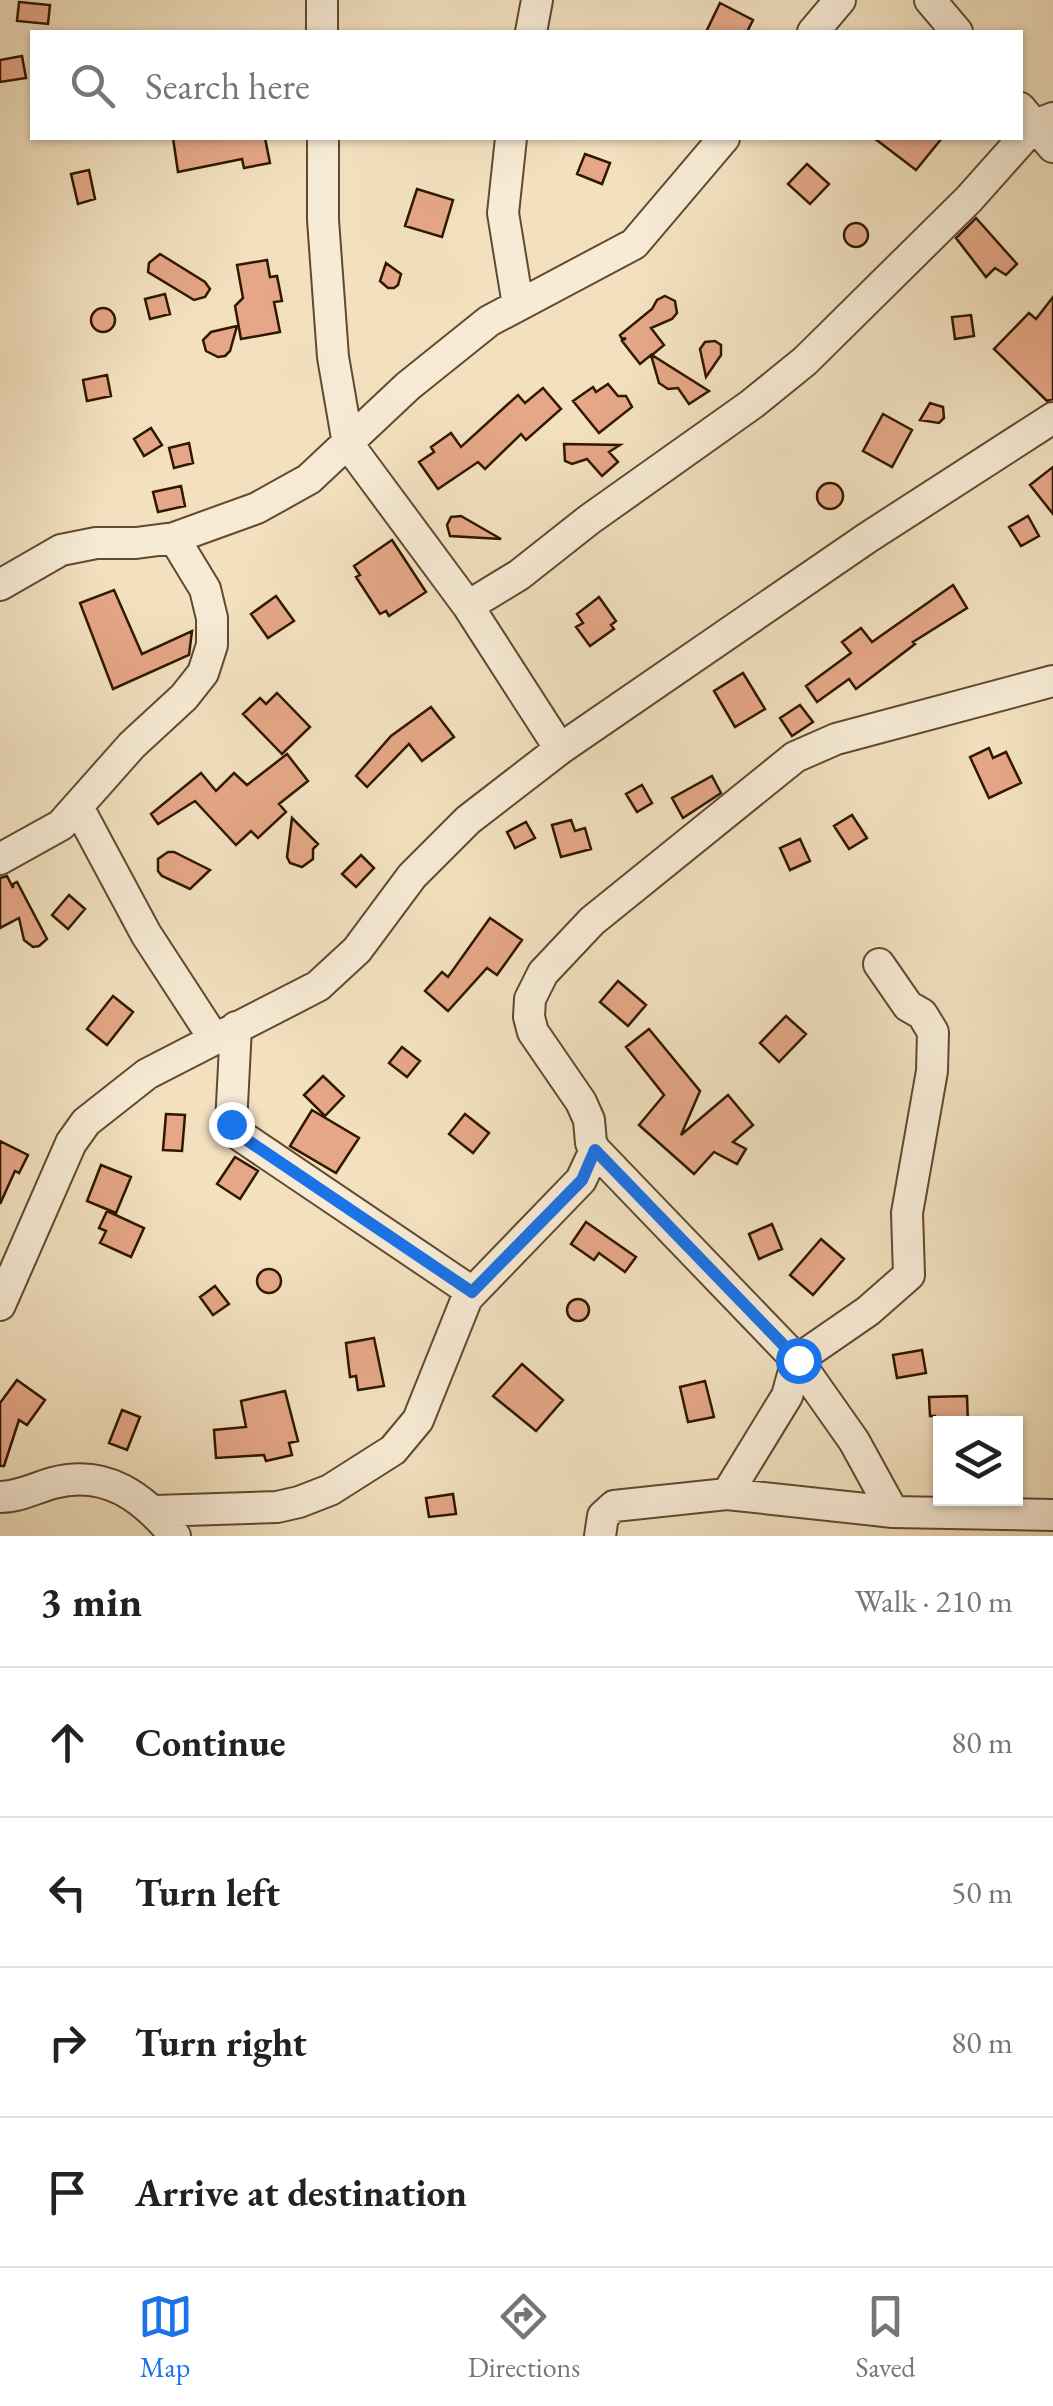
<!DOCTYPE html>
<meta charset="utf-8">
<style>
:root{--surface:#fff;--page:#f2f2f2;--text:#222;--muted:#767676;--line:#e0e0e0;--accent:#1a73e8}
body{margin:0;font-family:"EB Garamond",serif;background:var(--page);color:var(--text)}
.controls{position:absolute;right:30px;bottom:30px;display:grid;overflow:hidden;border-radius:0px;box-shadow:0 2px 8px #0004}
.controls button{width:90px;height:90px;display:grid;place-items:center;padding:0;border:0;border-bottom:2px solid var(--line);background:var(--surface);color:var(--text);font:50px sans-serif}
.stop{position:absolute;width:30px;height:30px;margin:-22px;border:8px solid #1a73e8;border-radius:50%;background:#fff}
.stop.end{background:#1a73e8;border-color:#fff;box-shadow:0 2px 10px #0008}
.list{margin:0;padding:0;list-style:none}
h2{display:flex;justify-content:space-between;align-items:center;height:130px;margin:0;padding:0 40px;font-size:42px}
h2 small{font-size:32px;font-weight:400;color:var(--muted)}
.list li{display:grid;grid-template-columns:65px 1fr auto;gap:30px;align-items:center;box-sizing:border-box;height:150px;padding:0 40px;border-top:2px solid var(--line)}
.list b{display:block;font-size:38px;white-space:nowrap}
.list em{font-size:32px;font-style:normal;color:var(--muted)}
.icon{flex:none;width:55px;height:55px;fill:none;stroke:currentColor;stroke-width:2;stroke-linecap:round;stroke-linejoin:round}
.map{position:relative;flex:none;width:1053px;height:1536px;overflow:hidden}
.search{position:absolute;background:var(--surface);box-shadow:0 2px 8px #0004;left:30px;right:30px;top:30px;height:110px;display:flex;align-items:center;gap:25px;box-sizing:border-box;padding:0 35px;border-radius:0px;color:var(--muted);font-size:38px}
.sheet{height:730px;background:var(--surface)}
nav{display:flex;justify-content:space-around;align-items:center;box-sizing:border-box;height:140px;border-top:2px solid var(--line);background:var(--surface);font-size:28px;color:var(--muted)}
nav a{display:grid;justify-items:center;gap:5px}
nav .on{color:var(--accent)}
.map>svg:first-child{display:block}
.building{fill:#e5a787;stroke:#301800;stroke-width:2.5}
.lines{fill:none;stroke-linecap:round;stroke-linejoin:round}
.minor-casing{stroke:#604a30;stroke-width:34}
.minor{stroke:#f7ebd5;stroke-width:30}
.route{stroke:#1a73e8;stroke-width:12}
</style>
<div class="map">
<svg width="1053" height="1536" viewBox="0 0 1053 1536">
<rect width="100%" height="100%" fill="#f2e0bf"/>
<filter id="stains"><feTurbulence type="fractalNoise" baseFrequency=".002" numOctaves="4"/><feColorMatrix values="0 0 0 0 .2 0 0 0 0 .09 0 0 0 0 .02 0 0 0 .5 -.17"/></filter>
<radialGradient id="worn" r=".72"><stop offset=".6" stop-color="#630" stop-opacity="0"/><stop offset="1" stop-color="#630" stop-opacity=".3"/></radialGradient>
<path class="building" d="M19 2 50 5 48 24 17 21Z
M720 3 753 20 747 32H706Z
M22 56 26 78 0 82V60Z
M173 138H265L270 163 244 168 242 159 178 172Z
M874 138H942L916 170Z
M585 154 610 163 602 184 577 174Z
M807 164 829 184 810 204 788 184Z
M89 170 95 199 78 204 71 174Z
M417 189 453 200 442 237 405 226Z
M976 218 1017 264 1006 275 995 268 986 277 956 238Z
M844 235a12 12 0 1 1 24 0a12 12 0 1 1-24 0Z
M160 254 205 282 210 289 205 297 194 300 148 272 149 263Z
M267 260 270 277 277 276 282 301 274 302 280 332 241 339 235 306 243 298 237 265Z
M386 263 401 274 398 285 394 288H388L380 281Z
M165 294 170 314 150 319 145 299Z
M665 296 675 301 677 313 672 319 651 328 664 345 652 355 709 391 689 404 678 388 668 389 659 383 651 355 640 364 622 341 626 338 622 339 620 335 652 309 657 300Z
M1053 297V399L1047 401 994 349 1029 313 1036 319Z
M91 320a12 12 0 1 1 24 0a12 12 0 1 1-24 0Z
M971 315 974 336 955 339 952 317Z
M237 326 230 351 225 356 218 357 206 351 203 340 211 332Z
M715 341 721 345V355L706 377 700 349 705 342Z
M107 375 111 396 87 401 83 380Z
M608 384 618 396H626L632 407 599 433 573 401 593 387 596 392Z
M543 388 561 409 526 440 521 434 485 469 478 462 438 489 419 462 434 452 431 447 451 433 461 447 518 395 525 403Z
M930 403 943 407 944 418 939 423 920 420Z
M883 414 912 430 892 467 863 451Z
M151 428 162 445 144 456 134 439Z
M189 443 193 463 174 468 169 448Z
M564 444 620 445 609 452 618 462 602 476 587 459 572 464 565 461Z
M1053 467V514L1030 485Z
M817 496a13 13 0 1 1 26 0a13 13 0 1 1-26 0Z
M181 486 185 506 158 512 153 492Z
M461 516 501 539 450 536 447 525 451 517Z
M1028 516 1039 536 1021 546 1009 527Z
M392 540 426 592 389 616 386 611 380 614 356 577 360 575 354 566Z
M953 585 967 608 913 642 915 644 856 689 849 679 817 702 806 686 851 653 842 642 861 628 872 642Z
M114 590 142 654 192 631 189 655 113 689 80 603Z
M276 596 294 621 268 638 251 614Z
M599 597 616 621 611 625 614 629 590 646 576 627 583 623 577 614Z
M743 673 765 709 735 727 714 691Z
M277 693 310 727 282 754 243 714 260 698 266 704Z
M800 705 813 722 792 736 780 718Z
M431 707 454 737 422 761 409 744 367 787 356 776 391 736Z
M989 748 993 758 1006 752 1021 783 989 798 970 757Z
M287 754 308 781 279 804 286 812 258 838 251 831 236 845 195 801 158 824 151 814 201 773 216 791 234 773 247 785Z
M712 776 721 793 683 818 672 798Z
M642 785 652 803 637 812 626 794Z
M852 815 867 838 849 849 834 826Z
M292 818 318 844 313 849V859L302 867 290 863 287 857Z
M571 820 575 831 585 828 591 849 561 857 552 825Z
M526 822 535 838 515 848 507 832Z
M800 839 810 861 790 870 780 848Z
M168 852H174L210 870 190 889 162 876 158 871V859Z
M361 855 374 868 356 887 342 874Z
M7 876 13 888V884L17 882 47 939 39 946 33 947 24 940 19 918 0 928V878Z
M69 895 85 909 68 929 52 915Z
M490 918 522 940 497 975 487 968 448 1011 425 991 442 972 448 977Z
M618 981 646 1005 628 1026 600 1002Z
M113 996 133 1012 107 1045 87 1029Z
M786 1016 806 1034 779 1062 760 1043Z
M649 1029 700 1091 681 1135 728 1095 753 1125 733 1142 746 1149 737 1164 714 1152 694 1174 639 1125 664 1095 626 1047Z
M402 1047 420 1061 407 1077 389 1063Z
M323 1076 344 1096 325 1116 304 1095Z
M312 1110 359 1138 336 1173 290 1146Z
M166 1114 185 1115 182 1151 163 1150Z
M465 1114 489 1133 473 1153 449 1134Z
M0 1141 28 1155 19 1173 15 1171 0 1204Z
M235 1157 258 1171 240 1199 217 1184Z
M101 1165 131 1177 116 1213 87 1201Z
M107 1211 144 1228 131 1257 100 1243 106 1231 99 1228Z
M586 1222 636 1257 625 1272 599 1253 594 1260 571 1244Z
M772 1224 782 1249 759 1259 749 1234Z
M821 1239 844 1259 813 1295 790 1275Z
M257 1281a12 12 0 1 1 24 0a12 12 0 1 1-24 0Z
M215 1286 229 1304 213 1315 200 1297Z
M567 1310a11 11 0 1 1 22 0a11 11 0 1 1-22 0Z
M374 1338 384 1386 358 1390 356 1376 350 1377 346 1343Z
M922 1350 926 1373 897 1378 893 1355Z
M522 1364 563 1400 536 1431 493 1396Z
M17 1380 45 1400 27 1425 19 1420 4 1466H0V1403Z
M705 1381 714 1417 688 1422 680 1387Z
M285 1391 298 1441 289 1443 292 1455 266 1461 264 1455 216 1458 214 1430 246 1427 241 1401Z
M967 1396 968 1424H935V1416H930L929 1397Z
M122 1410 140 1417 127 1450 109 1443Z
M453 1494 456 1514 429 1517 426 1498Z"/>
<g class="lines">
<g class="minor-casing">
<path id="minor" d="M322 0V32
M930 0 957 32
M531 32 537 0
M813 32 840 0
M1020 108 1053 147
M323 138V220L333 357 348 444 468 606 560 749
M511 138 503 213 518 305
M0 585 61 550 96 543H136L174 538 257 508 309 479 408 386 489 321 634 244 724 138
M468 606 519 575 590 519 752 404 805 361 969 199 1035 125 1053 118
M79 809 146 934 213 1037
M0 859 61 825 132 745 184 697 203 673 212 645V618L205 589 174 538
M236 1027 231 1124 235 1132 472 1292
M595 1150 797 1360 854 1441 893 1512
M0 1305 71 1143 86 1122 147 1074 318 986 357 950 412 876 468 820 560 749 867 538 1053 418
M727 1494 787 1396 797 1360 868 1311 909 1275 907 1213 932 1071 933 1032 922 1014 908 1006 879 964
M0 1497C19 1497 35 1488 53 1483 106 1469 143 1497 175 1536
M155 1511 277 1507 299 1502 330 1490 393 1450 418 1420 467 1298 581 1180 595 1150 591 1143 589 1120 581 1102 533 1032 529 1017 530 999 543 973 592 921 795 757 836 739 1053 681
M600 1536 603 1516 614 1506 727 1494 893 1512 1053 1515"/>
</g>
<use href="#minor" class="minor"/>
</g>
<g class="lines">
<path class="route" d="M231 1124 235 1132 472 1292 582 1180 595 1150 798 1360"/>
</g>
<rect width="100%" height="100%" filter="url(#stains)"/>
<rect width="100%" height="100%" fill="url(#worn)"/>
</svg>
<div class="controls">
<button><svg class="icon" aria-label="layers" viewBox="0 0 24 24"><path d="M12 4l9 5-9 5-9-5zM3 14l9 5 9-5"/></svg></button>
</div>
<div class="stop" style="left:798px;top:1360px"></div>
<div class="stop end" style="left:231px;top:1124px"></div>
<div class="search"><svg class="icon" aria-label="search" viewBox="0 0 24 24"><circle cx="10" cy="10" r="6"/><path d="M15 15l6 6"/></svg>Search here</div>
</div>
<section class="sheet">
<h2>3 min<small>Walk · 210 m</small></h2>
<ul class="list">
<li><svg class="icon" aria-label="ahead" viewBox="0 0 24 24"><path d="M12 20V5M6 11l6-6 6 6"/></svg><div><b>Continue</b></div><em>80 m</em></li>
<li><svg class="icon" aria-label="left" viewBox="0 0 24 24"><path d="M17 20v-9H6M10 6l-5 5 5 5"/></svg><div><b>Turn left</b></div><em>50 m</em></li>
<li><svg class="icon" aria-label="right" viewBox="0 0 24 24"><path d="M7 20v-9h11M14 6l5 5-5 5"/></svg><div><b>Turn right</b></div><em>80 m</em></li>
<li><svg class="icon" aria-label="arrive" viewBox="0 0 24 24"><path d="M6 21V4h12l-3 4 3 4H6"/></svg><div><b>Arrive at destination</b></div></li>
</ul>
</section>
<nav>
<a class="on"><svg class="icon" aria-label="map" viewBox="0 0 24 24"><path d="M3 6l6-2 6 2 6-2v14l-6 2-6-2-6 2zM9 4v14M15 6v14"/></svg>Map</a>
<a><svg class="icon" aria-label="directions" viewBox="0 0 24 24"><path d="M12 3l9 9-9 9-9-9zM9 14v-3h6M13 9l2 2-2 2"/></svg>Directions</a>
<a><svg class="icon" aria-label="saved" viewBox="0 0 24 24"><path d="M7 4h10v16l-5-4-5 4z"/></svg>Saved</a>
</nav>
